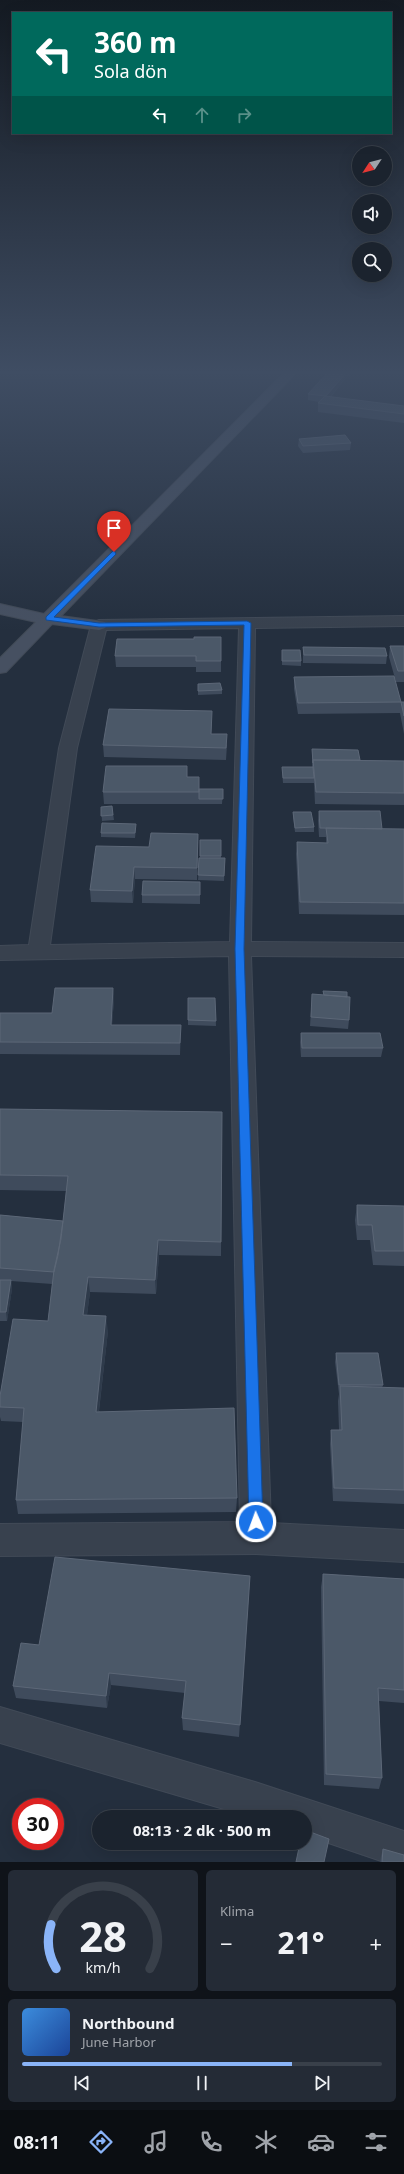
<!DOCTYPE html>
<html lang="tr">
<head>
<meta charset="utf-8">
<style>
  :root { --surface:#1b232e; --page:#242b36; --text:#f1f3f6; --muted:#a0a4aa; --line:#39404a; --accent:#8ab4f8 }
  body { margin:0; font-family:"Noto Sans",sans-serif; background:var(--page); color:var(--text); height:100vh; display:flex; flex-direction:column; font-size:15px; white-space:nowrap }
  * { box-sizing:border-box; margin:0 }
  p { font-size:13px; color:var(--muted) }
  .icon { flex:none; width:22px; height:22px; fill:none; stroke:currentColor; stroke-width:2; stroke-linecap:round; stroke-linejoin:round }
  .map { position:relative; height:1862px; overflow:hidden }
  .sheet { display:flex; flex-direction:column; gap:8px; padding:8px; background:#0f1319; flex:1 }
  .sheet>* { flex:none }
  .guide { position:absolute; left:12px; top:12px; width:380px; height:122px; border-radius:0px; box-shadow:0 4px 16px #0002,0 0 0 1px var(--line); background:#00695c; color:#fff; overflow:hidden }
  .needle { width:26px; rotate:234deg }
  .buttons { position:absolute; left:352px; top:146px; display:grid; gap:8px }
  .buttons a { display:grid; place-items:center; width:40px; height:40px; border-radius:50%; background:var(--surface); box-shadow:0 4px 16px #0002,0 0 0 1px var(--line); font-size:20px }
  .speed { position:absolute; left:12px; top:1798px; display:flex; gap:8px; font-size:20px; font-weight:700; text-align:center }
  .speed>* { display:grid; place-content:center; width:52px; height:52px; border-radius:50%; background:var(--surface); box-shadow:0 4px 16px #0002,0 0 0 1px var(--line); line-height:1 }
  .speed .limit { border:6px solid #d22; background:#fff; color:#111 }
  .pin { position:absolute; display:grid; place-items:center; width:34px; height:34px; color:#fff; margin:-41px -17px; border-radius:50% 50% 50% 0; rotate:-45deg; box-shadow:0 0 4px #0007 }
  .pin .icon { rotate:45deg }
  .me { position:absolute; width:44px; margin:-22px; rotate:358deg; stroke-linejoin:round; filter:drop-shadow(0 0 3px #0008) }
  .turn { display:flex; align-items:center; gap:14px; height:84px; padding:0 16px; font-size:18px }
  .turn .icon { width:52px; height:52px; stroke-width:2.5 }
  .turn b { display:block; font-size:28px; line-height:34px }
  .lanes { display:flex; align-items:center; height:38px; padding:0 16px; background:#0003; justify-content:center; gap:20px; direction:ltr }
  .lanes .off { opacity:.35 }
  .big { font-size:30px; font-weight:700; line-height:1.1 }
  .sheet .widget { flex:1; display:flex; flex-direction:column; justify-content:center; gap:6px; min-width:0; padding:0 14px; border-radius:6px; background:var(--page) }
  .sheet .dial { align-items:center; gap:0 }
  .dial svg { height:104px; overflow:visible; fill:none; stroke:var(--line); stroke-width:7; stroke-linecap:round; text-anchor:middle }
  .dial text { fill:var(--text); stroke:none }
  .song { display:flex; align-items:center; gap:12px }
  .cover { width:48px; height:48px; border-radius:6px; background:linear-gradient(135deg,hsl(210 70% 55%),hsl(220 70% 35%)) }
  .played { height:4px; border-radius:2px; background:linear-gradient(90deg,var(--accent) 75%,var(--line) 75%) }
  .keys { display:flex; justify-content:space-around; direction:ltr }
  .heat { display:flex; justify-content:space-between; align-items:center; font-size:22px; direction:ltr }
  .sheet .tiles { flex:1; display:grid; gap:8px; grid-template-columns:1fr 1fr }
  .widget:last-child { grid-column:span 2 }
  .trip { position:absolute; left:92px; top:1810px; width:220px; height:40px; border-radius:20px; background:var(--surface); box-shadow:0 4px 16px #0002,0 0 0 1px var(--line); font-weight:700; line-height:40px; text-align:center }
  .dock { display:flex; height:64px; justify-content:space-around; align-items:center; background:#0b0e12; color:var(--muted) }
  .dock .icon { width:28px; height:28px }
  .dock .current { color:var(--accent) }
  .dock b { font-size:18px; color:var(--text) }
  .map>svg:first-child { display:block }
  .lines { fill:none; stroke-linecap:round; stroke-linejoin:round }
  .street-casing { stroke:#414a57; stroke-width:2 }
  .secondary-casing { stroke:#414a57; stroke-width:2 }
  .street { fill:#38414e; fill-rule:evenodd }
  .secondary { fill:#465061; fill-rule:evenodd }
  .wall { fill:#3f4b5c }
  .shaded-wall { fill:#2f3b4b }
  .building { fill:#4b5868; stroke:#5c6777 }
  .route { fill:#1a73e8; stroke:#114b97 }
</style>
</head>
<body>
<div class="map">
<svg width="404" height="1862" viewBox="0 0 404 1862">
  <rect width="100%" height="100%" fill="#242f3e"/>
  <g class="lines">
    <defs>
      <path id="street" d="M 404,616 L 404,626 L 255,628 L 251,942 L 404,943 L 404,957 L 251,956 L 271,1523 L 404,1530 L 404,1562 L 256,1554 L 0,1556 L 0,1524 L 240,1522 L 229,956 L 0,960 L 0,946 L 29,945 L 59,748 L 91,625 L 94,622 L 99,620 ZM 239,628 L 230,942 L 50,945 L 77,748 L 106,630 Z
        M 0,1707 L 255,1782 L 404,1831 L 404,1862 L 384,1862 L 305,1835 L 305,1817 L 251,1817 L 0,1743 Z"/>
      <path id="secondary" d="M 286,371 L 298,371 L 61,616 L 105,622 L 107,625 L 105,628 L 99,630 L 52,624 L 6,672 L 0,673 L 0,658 L 36,622 L 0,614 L 0,604 L 44,614 Z"/>
    </defs>
    <!-- street casing -->
    <use href="#street" class="street-casing"/>
    <!-- secondary casing -->
    <use href="#secondary" class="secondary-casing"/>
    <!-- street -->
    <use href="#street" class="street"/>
    <!-- secondary -->
    <use href="#secondary" class="secondary"/>
  </g>
  <!-- wall -->
  <path class="wall" d="M 349,374 L 331,397 L 404,406 L 404,423 L 318,412 L 318,403 L 319,402 L 308,400 L 308,394 Z
    M 299,439 L 351,443 L 350,450 L 303,453 L 298,446 Z
    M 221,637 L 221,672 L 196,672 L 196,667 L 116,667 L 115,656 L 194,639 Z
    M 390,646 L 404,646 L 404,682 L 396,682 L 389,657 Z
    M 303,647 L 387,656 L 386,664 L 303,663 Z
    M 282,650 L 301,661 L 301,666 L 282,665 Z
    M 294,677 L 401,702 L 404,702 L 404,734 L 400,713 L 298,714 L 294,689 Z
    M 198,684 L 222,690 L 222,694 L 198,695 Z
    M 212,723 L 211,734 L 227,745 L 226,760 L 104,757 L 103,745 Z
    M 312,749 L 360,760 L 404,761 L 404,805 L 315,804 L 314,783 L 283,783 L 282,771 L 282,767 L 312,767 Z
    M 187,777 L 199,777 L 199,799 L 223,789 L 222,804 L 104,804 L 103,792 Z
    M 112,806 L 114,820 L 102,821 L 101,807 Z
    M 319,811 L 382,829 L 404,829 L 404,915 L 299,914 L 296,854 L 297,842 L 326,843 L 326,837 L 319,837 L 318,820 Z
    M 293,812 L 314,827 L 314,832 L 295,832 L 293,817 Z
    M 136,828 L 135,838 L 101,837 L 101,833 Z
    M 198,834 L 197,880 L 135,879 L 133,903 L 91,902 L 90,890 L 149,847 Z
    M 200,840 L 221,840 L 221,858 L 225,858 L 224,881 L 198,880 L 200,858 Z
    M 200,882 L 200,904 L 142,903 L 142,895 Z
    M 113,988 L 114,1000 L 112,1025 L 181,1025 L 180,1055 L 0,1054 L 0,1013 L 52,1013 Z
    M 323,991 L 349,1020 L 348,1029 L 310,1026 L 312,994 L 323,995 Z
    M 188,998 L 215,998 L 216,1026 L 188,1025 Z
    M 301,1033 L 383,1048 L 381,1057 L 301,1057 L 300,1042 Z
    M 0,1109 L 222,1112 L 221,1256 L 159,1255 L 156,1294 L 90,1292 L 87,1315 L 108,1331 L 99,1411 L 237,1498 L 236,1512 L 18,1514 L 16,1500 L 23,1422 L 1,1421 L 0,1417 L 0,1396 L 48,1321 L 52,1284 L 11,1281 L 12,1289 L 7,1321 L 0,1321 L 0,1215 L 63,1221 L 66,1191 L 0,1190 Z
    M 357,1205 L 404,1206 L 404,1266 L 373,1265 L 370,1240 L 357,1240 L 355,1220 Z
    M 336,1353 L 383,1385 L 382,1388 L 404,1388 L 404,1504 L 333,1501 L 330,1444 L 331,1430 L 339,1430 L 338,1401 L 339,1394 L 335,1362 Z
    M 323,1574 L 404,1579 L 404,1703 L 379,1701 L 382,1778 L 379,1789 L 324,1785 L 321,1587 Z
    M 250,1576 L 239,1737 L 183,1730 L 182,1718 L 185,1693 L 111,1685 L 107,1708 L 16,1698 L 13,1686 L 39,1645 Z
    M 383,1849 L 404,1862 L 380,1862 L 381,1856 Z"/>
  <!-- shaded-wall -->
  <path class="shaded-wall" d="M 348,371 L 350,371 L 349,374 L 325,403 L 326,396 Z
    M 134,867 L 135,879 L 133,903 L 132,891 Z
    M 113,988 L 114,1000 L 111,1037 L 111,1025 Z
    M 158,1240 L 159,1255 L 156,1294 L 155,1280 Z
    M 88,1277 L 90,1292 L 85,1330 L 83,1315 Z
    M 11,1280 L 12,1289 L 7,1321 L 6,1312 Z
    M 106,1316 L 108,1331 L 97,1426 L 96,1412 Z
    M 109,1673 L 111,1685 L 107,1708 L 106,1696 Z"/>
  <!-- building -->
  <path class="building" d="M 329,371 L 348,371 L 326,396 L 308,394 Z
    M 325,396 L 404,406 L 404,414 L 318,403 Z
    M 345,435 L 351,443 L 303,446 L 299,439 Z
    M 194,637 L 221,637 L 221,661 L 196,661 L 196,656 L 115,656 L 117,639 L 194,639 Z
    M 390,646 L 404,646 L 404,671 L 398,671 Z
    M 303,647 L 385,648 L 387,656 L 304,655 Z
    M 282,650 L 300,650 L 301,661 L 282,661 Z
    M 394,676 L 401,702 L 298,703 L 294,677 Z
    M 220,683 L 222,690 L 198,691 L 198,684 Z
    M 401,702 L 404,702 L 404,716 Z
    M 109,709 L 212,711 L 211,734 L 227,734 L 226,748 L 103,745 Z
    M 312,749 L 358,750 L 360,760 L 313,760 L 313,763 Z
    M 313,760 L 404,761 L 404,793 L 316,792 Z
    M 106,766 L 187,766 L 187,777 L 199,777 L 199,792 L 103,792 Z
    M 282,767 L 313,767 L 314,778 L 283,778 Z
    M 199,789 L 223,789 L 223,799 L 199,799 Z
    M 112,806 L 113,815 L 101,816 L 101,807 Z
    M 319,811 L 380,811 L 382,829 L 320,828 Z
    M 293,812 L 311,812 L 314,827 L 295,828 Z
    M 102,823 L 136,824 L 135,833 L 101,833 Z
    M 326,828 L 404,829 L 404,903 L 300,902 L 297,842 L 328,843 Z
    M 151,833 L 198,834 L 197,868 L 134,867 L 132,891 L 90,890 L 96,846 L 149,847 Z
    M 200,840 L 221,840 L 221,856 L 200,856 Z
    M 199,858 L 225,858 L 224,876 L 198,875 Z
    M 143,881 L 200,882 L 200,895 L 142,895 Z
    M 55,988 L 113,988 L 111,1025 L 181,1025 L 180,1043 L 0,1042 L 0,1013 L 52,1013 Z
    M 323,991 L 347,992 L 347,997 L 324,995 Z
    M 312,994 L 350,997 L 349,1020 L 311,1017 Z
    M 188,998 L 215,998 L 216,1021 L 188,1020 Z
    M 301,1033 L 380,1033 L 383,1048 L 302,1048 Z
    M 0,1109 L 222,1112 L 221,1242 L 158,1240 L 155,1280 L 88,1277 L 83,1315 L 106,1316 L 96,1412 L 234,1408 L 237,1498 L 16,1500 L 24,1408 L 0,1407 L 0,1396 L 13,1319 L 48,1321 L 54,1270 L 61,1239 L 68,1176 L 0,1175 Z
    M 357,1205 L 404,1206 L 404,1251 L 375,1251 L 372,1225 L 358,1225 Z
    M 0,1215 L 63,1221 L 58,1255 L 54,1272 L 0,1268 Z
    M 0,1280 L 11,1280 L 6,1312 L 0,1312 Z
    M 336,1353 L 378,1353 L 383,1385 L 339,1385 Z
    M 340,1386 L 404,1388 L 404,1490 L 334,1488 L 331,1430 L 342,1430 Z
    M 55,1557 L 250,1576 L 240,1725 L 182,1718 L 186,1681 L 109,1673 L 106,1696 L 13,1686 L 21,1643 L 39,1645 Z
    M 323,1574 L 404,1579 L 404,1690 L 378,1688 L 382,1778 L 326,1774 Z
    M 305,1830 L 329,1839 L 324,1862 L 296,1862 L 300,1843 L 305,1843 Z
    M 383,1849 L 404,1855 L 404,1862 L 382,1862 Z"/>
  <!-- sky -->
  <linearGradient id="sky" x2="0" y2="1"><stop stop-color="#141a22"/><stop offset="0.59" stop-color="#3f4d63"/><stop offset="1" stop-color="#3f4d63" stop-opacity="0"/></linearGradient>
  <rect width="404" height="631" fill="url(#sky)"/>
  <!-- route -->
  <path class="route" d="M 114,550 L 116,554 L 54,617 L 99,623 L 247,621 L 251,623 L 244,949 L 263,1522 L 261,1526 L 256,1528 L 251,1526 L 249,1522 L 235,949 L 244,625 L 99,627 L 46,620 L 46,617 Z"/>
</svg>
<div class="buttons">
<a><svg class="needle" viewBox="-14 -14 28 28"><path d="M0-13l5 13h-10z" fill="#e53935"/><path d="M0 13l5-13h-10z" fill="#a0a4aa"/></svg></a>
<a><svg class="icon" aria-label="sound" viewBox="0 0 24 24"><path d="M4 9h4l5-4v14l-5-4H4zM17 9q2 3 0 6"/></svg></a>
<a><svg class="icon" aria-label="search" viewBox="0 0 24 24"><circle cx="10" cy="10" r="6"/><path d="M15 15l6 6"/></svg></a>
</div>
<div class="speed"><div class="limit">30</div></div>
<div class="pin" style="left:114px;top:552px;background:#d93025"><svg class="icon" aria-label="arrive" viewBox="0 0 24 24"><path d="M6 21V4h12l-3 4 3 4H6"/></svg></div>
<svg class="me" style="left:256px;top:1522px" viewBox="-20 -20 40 40"><circle r="17" fill="#1a73e8" stroke="#fff" stroke-width="3"/><path d="M0-11L8 9 0 5-8 9z" fill="#fff"/></svg>
<div class="trip">08:13 · 2 dk · 500 m</div>
<div class="guide">
<div class="turn"><svg class="icon" aria-label="left" viewBox="0 0 24 24"><path d="M17 20v-9H6M10 6l-5 5 5 5"/></svg><div><b>360 m</b>Sola dön</div></div>
<div class="lanes"><svg class="icon" aria-label="left" viewBox="0 0 24 24"><path d="M17 20v-9H6M10 6l-5 5 5 5"/></svg><svg class="icon off" aria-label="ahead" viewBox="0 0 24 24"><path d="M12 20V5M6 11l6-6 6 6"/></svg><svg class="icon off" aria-label="right" viewBox="0 0 24 24"><path d="M7 20v-9h11M14 6l5 5-5 5"/></svg></div>
</div>
</div>
<section class="sheet">
<div class="tiles">
<div class="widget dial"><svg viewBox="0 0 100 80">
<path d="M14 69A42 42 0 1 1 86 69"/>
<path d="M14 69A42 42 0 0 1 10 35" stroke="#8ab4f8"/>
<text x="50" y="56" font-size="32" font-weight="700">28</text>
<text x="50" y="72" font-size="11">km/h</text>
</svg></div>
<div class="widget"><p>Klima</p>
<div class="heat"><a>−</a><b class="big">21°</b><a>+</a></div>
</div>
<div class="widget">
<div class="song"><i class="cover"></i><div><b>Northbound</b><p>June Harbor</p></div></div>
<div class="played"></div>
<div class="keys"><svg class="icon" aria-label="previous" viewBox="0 0 24 24"><path d="M18 5L8 12l10 7zM5 5v14"/></svg><svg class="icon" aria-label="pause" viewBox="0 0 24 24"><path d="M8 5v14M16 5v14"/></svg><svg class="icon" aria-label="next" viewBox="0 0 24 24"><path d="M6 5l10 7-10 7zM19 5v14"/></svg></div>
</div>
</div>
</section>
<nav class="dock">
<b>08:11</b>
<svg class="icon current" aria-label="directions" viewBox="0 0 24 24"><path d="M12 3l9 9-9 9-9-9zM9 14v-3h6M13 9l2 2-2 2"/></svg>
<svg class="icon" aria-label="music" viewBox="0 0 24 24"><path d="M9 18V5l10-2v13"/><circle cx="6" cy="18" r="3"/><circle cx="16" cy="16" r="3"/></svg>
<svg class="icon" aria-label="phone" viewBox="0 0 24 24"><path d="M5 4h4l2 5-3 2q2 4 5 5l2-3 5 2v4C11 20 4 13 5 4z"/></svg>
<svg class="icon" aria-label="climate" viewBox="0 0 24 24"><path d="M12 3v18M4 7l16 10M4 17L20 7"/></svg>
<svg class="icon" aria-label="car" viewBox="0 0 24 24"><path d="M5 17H2v-5l4-1 3-4h7l3 4 3 1v5h-3M9 17h6M6 11h13"/><circle cx="7" cy="17" r="2"/><circle cx="17" cy="17" r="2"/></svg>
<svg class="icon" aria-label="filters" viewBox="0 0 24 24"><path d="M4 7h16M4 17h16"/><circle cx="9" cy="7" r="2"/><circle cx="15" cy="17" r="2"/></svg>
</nav>
</body>
</html>
